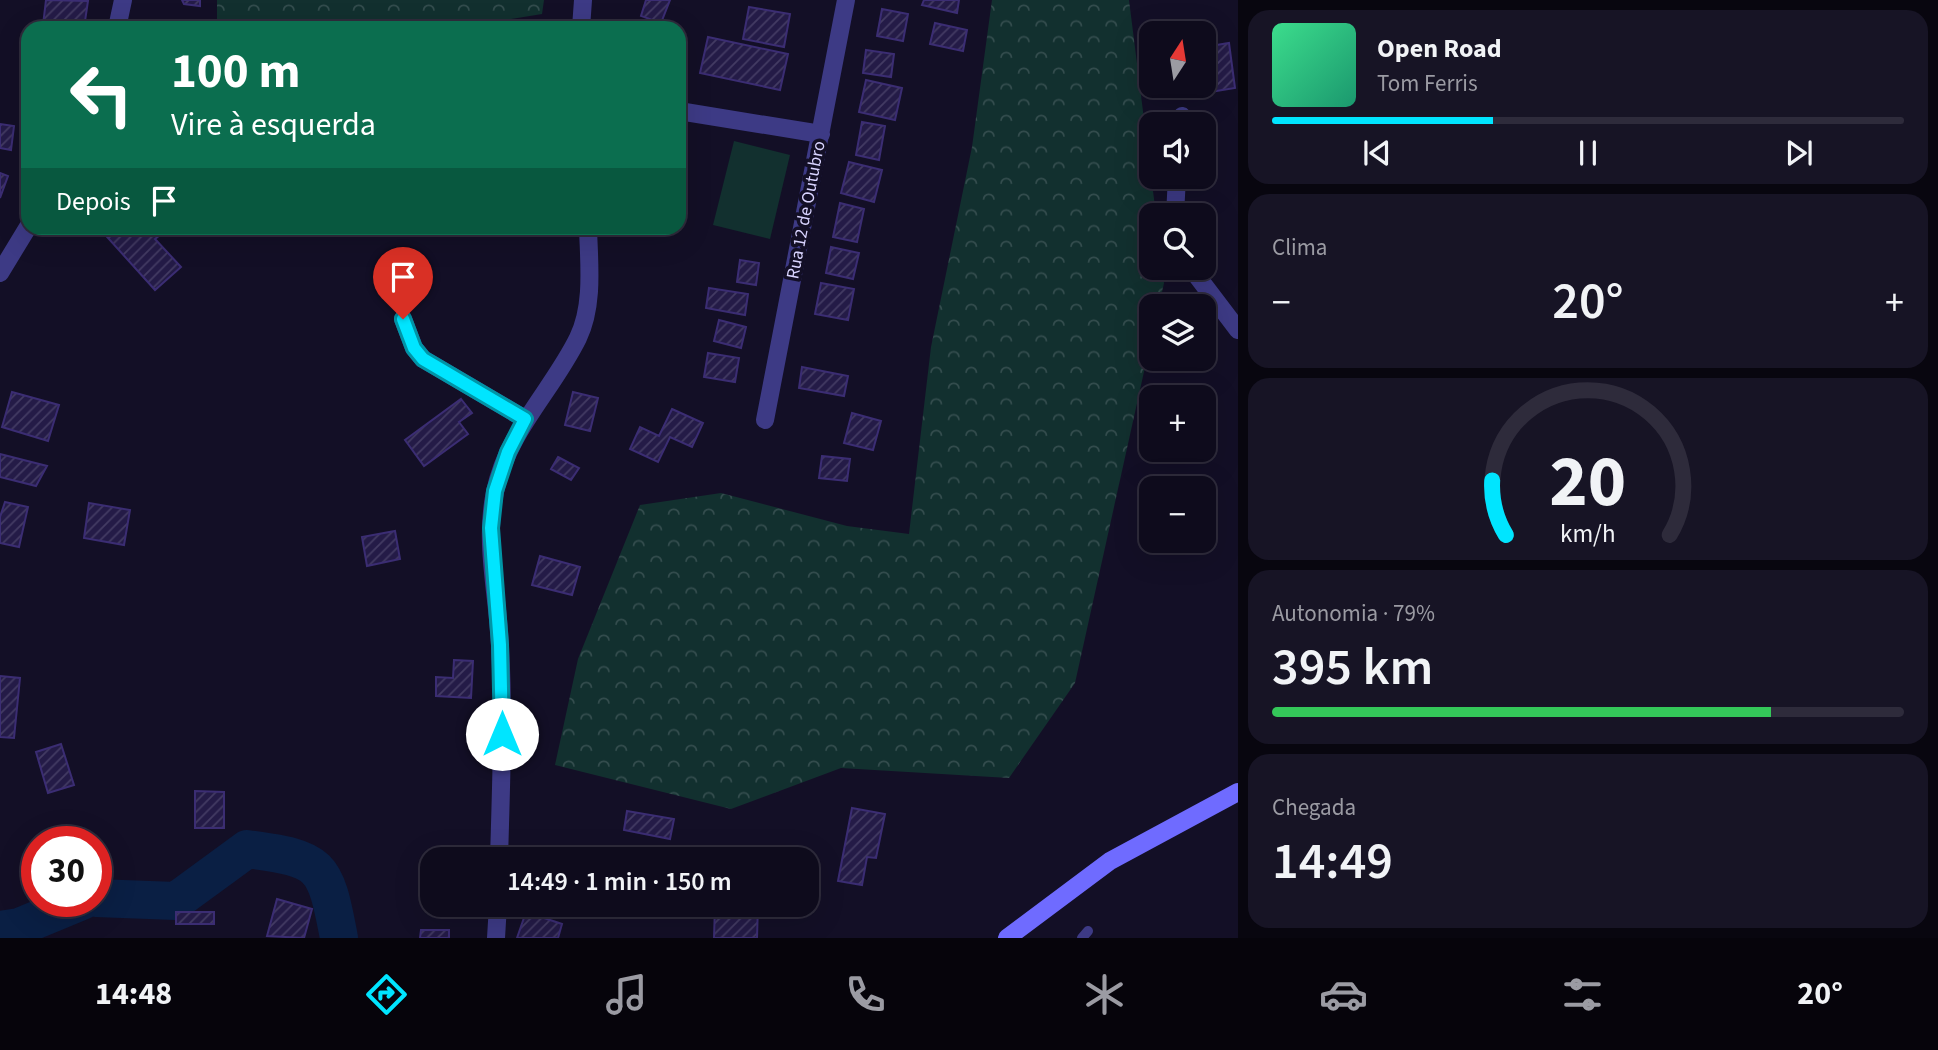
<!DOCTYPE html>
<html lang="pt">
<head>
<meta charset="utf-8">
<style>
  :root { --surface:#0e0b1c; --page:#171425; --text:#f1f3f6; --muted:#9b9ba3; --line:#2e2b3b; --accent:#00e5ff }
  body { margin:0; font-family:"Source Sans 3",sans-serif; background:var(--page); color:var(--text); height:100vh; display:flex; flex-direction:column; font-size:26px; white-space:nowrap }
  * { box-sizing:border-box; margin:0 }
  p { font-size:23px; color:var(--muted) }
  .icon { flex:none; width:38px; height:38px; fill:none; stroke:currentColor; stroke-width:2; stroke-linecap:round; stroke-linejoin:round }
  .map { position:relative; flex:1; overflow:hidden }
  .side { display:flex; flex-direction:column; gap:10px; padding:10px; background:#08060f; width:700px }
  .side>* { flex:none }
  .hud { position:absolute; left:21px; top:21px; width:665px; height:214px; border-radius:21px; box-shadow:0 7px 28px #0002,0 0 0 2px var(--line); background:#0b6e4f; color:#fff; overflow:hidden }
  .needle { width:46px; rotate:12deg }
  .buttons { position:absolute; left:1139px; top:21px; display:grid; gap:14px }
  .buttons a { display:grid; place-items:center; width:77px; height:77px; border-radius:14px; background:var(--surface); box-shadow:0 7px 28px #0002,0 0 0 2px var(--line); font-size:35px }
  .speed { position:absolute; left:21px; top:826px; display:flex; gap:14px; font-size:35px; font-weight:700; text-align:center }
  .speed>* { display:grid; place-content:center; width:91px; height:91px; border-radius:50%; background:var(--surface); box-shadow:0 7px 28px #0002,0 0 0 2px var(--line); line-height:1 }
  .speed .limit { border:10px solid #d22; background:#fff; color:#111 }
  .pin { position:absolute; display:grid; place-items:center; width:60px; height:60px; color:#fff; margin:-72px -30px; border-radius:50% 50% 50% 0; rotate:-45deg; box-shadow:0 0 7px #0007 }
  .pin .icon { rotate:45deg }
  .me { position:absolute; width:77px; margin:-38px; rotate:0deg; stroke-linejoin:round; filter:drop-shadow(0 0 5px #0008) }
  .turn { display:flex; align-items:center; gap:24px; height:147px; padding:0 35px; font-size:32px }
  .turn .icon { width:91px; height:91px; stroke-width:2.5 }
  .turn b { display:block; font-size:49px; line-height:60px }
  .then { display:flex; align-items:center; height:66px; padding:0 35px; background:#0003; gap:14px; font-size:26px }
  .big { font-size:52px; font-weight:600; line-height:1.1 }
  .side .card { flex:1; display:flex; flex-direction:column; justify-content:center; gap:10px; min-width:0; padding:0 24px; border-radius:21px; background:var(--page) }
  .side .dial { align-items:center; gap:0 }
  .dial svg { height:182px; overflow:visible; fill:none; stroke:var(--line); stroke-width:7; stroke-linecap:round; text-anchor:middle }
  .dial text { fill:var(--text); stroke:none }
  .song { display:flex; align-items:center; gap:21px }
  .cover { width:84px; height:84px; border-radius:10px; background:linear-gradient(135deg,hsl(150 70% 55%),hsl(160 70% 35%)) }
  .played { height:7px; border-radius:4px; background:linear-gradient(90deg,var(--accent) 35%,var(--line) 35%) }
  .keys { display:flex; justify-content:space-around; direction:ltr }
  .heat { display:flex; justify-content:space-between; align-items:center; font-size:38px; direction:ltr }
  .charge { height:10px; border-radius:5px; background:linear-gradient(90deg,#34c759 79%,var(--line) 0) }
  .trip { position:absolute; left:420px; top:847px; width:399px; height:70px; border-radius:21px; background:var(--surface); box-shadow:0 7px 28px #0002,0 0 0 2px var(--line); font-weight:600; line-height:70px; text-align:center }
  .dock { display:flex; height:112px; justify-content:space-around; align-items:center; background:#06040b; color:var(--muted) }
  .dock .icon { width:49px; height:49px }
  .dock .active { color:var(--accent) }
  .dock b { font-size:32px; color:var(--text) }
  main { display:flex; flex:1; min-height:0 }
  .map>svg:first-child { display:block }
  .forest { fill:url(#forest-crowns) }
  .pitch { fill:#12302f }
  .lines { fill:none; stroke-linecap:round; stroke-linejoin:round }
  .river { stroke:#0a1f44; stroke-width:38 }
  .building { fill:url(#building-hatch); stroke:#3b2d73; stroke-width:2 }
  .service { stroke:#3d3a85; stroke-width:10 }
  .minor { stroke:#3d3a85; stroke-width:18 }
  .secondary { stroke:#6f6bff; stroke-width:18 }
  .route-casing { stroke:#0095a6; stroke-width:18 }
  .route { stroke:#00e5ff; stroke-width:12 }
  .labels { text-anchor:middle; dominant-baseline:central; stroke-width:7; stroke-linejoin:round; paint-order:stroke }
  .street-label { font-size:18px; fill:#d9d4ff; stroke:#130f26 }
</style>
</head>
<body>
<main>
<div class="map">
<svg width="1238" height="938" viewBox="0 0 1238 938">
  <defs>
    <pattern id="forest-crowns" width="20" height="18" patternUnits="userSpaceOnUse" patternTransform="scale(1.75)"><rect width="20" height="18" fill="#12302f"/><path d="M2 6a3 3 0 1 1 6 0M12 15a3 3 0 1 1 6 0" fill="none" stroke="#344d4e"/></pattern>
    <pattern id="building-hatch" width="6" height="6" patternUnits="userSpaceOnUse" patternTransform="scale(1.75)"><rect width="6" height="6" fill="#241b47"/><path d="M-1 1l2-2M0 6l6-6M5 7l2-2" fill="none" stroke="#433b63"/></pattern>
  </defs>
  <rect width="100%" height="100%" fill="#130f26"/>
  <!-- forest -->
  <path class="forest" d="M 217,0 L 544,0 L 542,14 L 457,28 L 242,28 L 217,25 Z
    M 992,0 L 1129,0 L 1156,215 L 1152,215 L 1152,268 L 1162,268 L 1164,283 L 1159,306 L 1152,306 L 1151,340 L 1075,683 L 1009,778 L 841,768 L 731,809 L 555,765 L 578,659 L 640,505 L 721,493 L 847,526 L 909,534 L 931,347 L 972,147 Z"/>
  <!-- pitch -->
  <path class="pitch" d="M 734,141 L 790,155 L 770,239 L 713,225 Z"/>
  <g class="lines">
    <!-- river -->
    <path class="river" d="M 96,898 L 176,901 L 247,849 C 322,859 325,863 339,938
      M 0,930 L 19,927 L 82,901"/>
  </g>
  <!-- building -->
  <path class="building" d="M 46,0 L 88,1 L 84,28 L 43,25 Z
    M 182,0 L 200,0 L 200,6 L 184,4 Z
    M 646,0 L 670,0 L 661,23 L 641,16 Z
    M 924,0 L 959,0 L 957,13 L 922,5 Z
    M 749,7 L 790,14 L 784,47 L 743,39 Z
    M 882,9 L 908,14 L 903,41 L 877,36 Z
    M 935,23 L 967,30 L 963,51 L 930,44 Z
    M 708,37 L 788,54 L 780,90 L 700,73 Z
    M 1229,43 L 1235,88 L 1204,93 L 1204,47 Z
    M 866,50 L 894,54 L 891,77 L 863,73 Z
    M 866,80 L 902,88 L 895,120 L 859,112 Z
    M 862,122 L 885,126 L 879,160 L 856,155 Z
    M 0,124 L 14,126 L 11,150 L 0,148 Z
    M 849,162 L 882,170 L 874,202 L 841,193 Z
    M 0,173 L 8,176 L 0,198 Z
    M 840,203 L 864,209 L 857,242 L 833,237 Z
    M 99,228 L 169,228 L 155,239 L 181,267 L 155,290 Z
    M 831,247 L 859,253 L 853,279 L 826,273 Z
    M 740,260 L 759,263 L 756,285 L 737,282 Z
    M 821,283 L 854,289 L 848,320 L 815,314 Z
    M 709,288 L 748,294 L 745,315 L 706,308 Z
    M 719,320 L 746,327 L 741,348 L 714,341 Z
    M 708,353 L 739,358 L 735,382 L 704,377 Z
    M 802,367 L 848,376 L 844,396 L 799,388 Z
    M 12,392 L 59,405 L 48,441 L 2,427 Z
    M 573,392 L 598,398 L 590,431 L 565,425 Z
    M 461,399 L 472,413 L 459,422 L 468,434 L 424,466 L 405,440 Z
    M 672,409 L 703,423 L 692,447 L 670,437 L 658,462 L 630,449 L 640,427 L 659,436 Z
    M 852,413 L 881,421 L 873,450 L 844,443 Z
    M 0,454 L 47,466 L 36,486 L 0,477 Z
    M 822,456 L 850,459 L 847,481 L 819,478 Z
    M 558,457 L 579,468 L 571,480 L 551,469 Z
    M 5,502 L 28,507 L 19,547 L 0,543 L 0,517 Z
    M 89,503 L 130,510 L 124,545 L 84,538 Z
    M 395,531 L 400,559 L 367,566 L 362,537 Z
    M 540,556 L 580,567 L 572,595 L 532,585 Z
    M 454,660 L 473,661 L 471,698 L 436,696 L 436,677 L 453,678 Z
    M 0,676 L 20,678 L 14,738 L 0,737 Z
    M 61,744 L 74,785 L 48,793 L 36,752 Z
    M 195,791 L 224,792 L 224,828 L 195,828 Z
    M 852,808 L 885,814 L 876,858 L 867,857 L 862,885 L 838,881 Z
    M 627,811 L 674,819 L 670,839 L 624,830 Z
    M 277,899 L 312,909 L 304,938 L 267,936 Z
    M 715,905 L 758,905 L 757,938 L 714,938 Z
    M 176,912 L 214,912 L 214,924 L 176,924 Z
    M 526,912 L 562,924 L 558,938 L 517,938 Z
    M 421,930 L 449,930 L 449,938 L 420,938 Z"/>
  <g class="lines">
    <!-- service -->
    <path class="service" d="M 1082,938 L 1088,931"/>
    <!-- minor -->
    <path class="minor" d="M 117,28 L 123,0
      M 581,28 L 583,0
      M 679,111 L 821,134
      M 1181,124 L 1182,116
      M 1175,215 L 1177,177
      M 1191,268 L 1238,330
      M 0,273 L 28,227
      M 403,319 L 414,348 L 423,359 L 525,419
      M 765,420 L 846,0
      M 499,859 C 501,788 504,717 500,646 C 498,596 484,542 495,492 C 507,432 552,391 578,338 C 594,305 589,263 588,228
      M 496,938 L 498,905"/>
    <!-- secondary -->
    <path class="secondary" d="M 1007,938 L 1110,861 L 1238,792"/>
  </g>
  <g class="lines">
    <defs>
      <path id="route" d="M 403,319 L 414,348 L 423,359 L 525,419 L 508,452 L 495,491 L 491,528 L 500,645 L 502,734"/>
    </defs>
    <!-- route casing -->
    <use href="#route" class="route-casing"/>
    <!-- route -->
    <use href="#route" class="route"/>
  </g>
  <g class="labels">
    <!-- street labels -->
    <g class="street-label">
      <text transform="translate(806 210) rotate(-79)">Rua 12 de Outubro</text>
    </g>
  </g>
</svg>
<div class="buttons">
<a><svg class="needle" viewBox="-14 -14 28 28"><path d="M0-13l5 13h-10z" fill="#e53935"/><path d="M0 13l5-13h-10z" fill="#9b9ba3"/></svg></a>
<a><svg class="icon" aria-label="sound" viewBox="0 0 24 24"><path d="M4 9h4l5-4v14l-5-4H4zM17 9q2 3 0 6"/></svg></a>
<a><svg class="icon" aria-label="search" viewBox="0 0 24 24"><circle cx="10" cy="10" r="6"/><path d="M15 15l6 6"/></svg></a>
<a><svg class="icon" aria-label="layers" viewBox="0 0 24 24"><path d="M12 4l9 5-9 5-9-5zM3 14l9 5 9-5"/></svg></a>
<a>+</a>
<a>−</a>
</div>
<div class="speed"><div class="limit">30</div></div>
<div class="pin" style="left:403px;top:319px;background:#d93025"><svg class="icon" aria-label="arrive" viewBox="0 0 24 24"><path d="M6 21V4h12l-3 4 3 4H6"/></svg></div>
<svg class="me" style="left:502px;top:734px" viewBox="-20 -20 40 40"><circle r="19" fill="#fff"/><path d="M0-13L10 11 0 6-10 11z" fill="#00e5ff"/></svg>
<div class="trip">14:49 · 1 min · 150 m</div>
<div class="hud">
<div class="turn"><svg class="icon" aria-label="left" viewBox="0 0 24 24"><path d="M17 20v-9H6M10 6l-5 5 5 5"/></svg><div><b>100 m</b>Vire à esquerda</div></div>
<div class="then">Depois<svg class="icon" aria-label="arrive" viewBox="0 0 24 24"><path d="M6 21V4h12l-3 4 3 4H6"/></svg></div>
</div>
</div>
<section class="side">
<div class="card">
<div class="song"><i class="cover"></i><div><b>Open Road</b><p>Tom Ferris</p></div></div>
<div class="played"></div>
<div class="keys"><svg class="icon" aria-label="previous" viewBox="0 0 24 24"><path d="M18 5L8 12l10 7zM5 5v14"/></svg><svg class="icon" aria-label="pause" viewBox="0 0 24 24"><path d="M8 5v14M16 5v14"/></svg><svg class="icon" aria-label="next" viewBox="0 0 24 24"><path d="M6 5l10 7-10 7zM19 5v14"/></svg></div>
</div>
<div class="card"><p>Clima</p>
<div class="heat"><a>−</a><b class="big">20°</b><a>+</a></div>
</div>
<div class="card dial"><svg viewBox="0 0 100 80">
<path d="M14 69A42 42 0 1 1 86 69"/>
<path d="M14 69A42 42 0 0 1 8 45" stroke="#00e5ff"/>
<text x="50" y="56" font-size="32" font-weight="700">20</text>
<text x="50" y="72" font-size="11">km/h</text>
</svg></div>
<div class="card"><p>Autonomia · 79%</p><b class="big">395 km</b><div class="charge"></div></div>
<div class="card"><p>Chegada</p><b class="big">14:49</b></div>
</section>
</main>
<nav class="dock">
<b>14:48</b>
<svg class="icon active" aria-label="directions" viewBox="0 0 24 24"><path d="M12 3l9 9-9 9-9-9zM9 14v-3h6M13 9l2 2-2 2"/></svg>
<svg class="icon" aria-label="music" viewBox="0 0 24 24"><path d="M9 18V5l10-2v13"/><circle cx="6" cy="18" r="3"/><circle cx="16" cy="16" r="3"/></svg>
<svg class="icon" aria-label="phone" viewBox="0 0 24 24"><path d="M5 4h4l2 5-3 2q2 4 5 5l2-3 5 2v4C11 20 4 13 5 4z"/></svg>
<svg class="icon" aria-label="climate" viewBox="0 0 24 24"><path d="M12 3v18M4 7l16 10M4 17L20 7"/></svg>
<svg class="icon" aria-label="car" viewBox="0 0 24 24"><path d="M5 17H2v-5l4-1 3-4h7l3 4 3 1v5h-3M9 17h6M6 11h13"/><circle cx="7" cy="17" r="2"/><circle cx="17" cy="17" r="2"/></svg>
<svg class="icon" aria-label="filters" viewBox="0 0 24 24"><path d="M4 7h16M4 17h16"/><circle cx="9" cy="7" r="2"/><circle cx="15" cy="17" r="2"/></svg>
<b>20°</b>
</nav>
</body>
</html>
